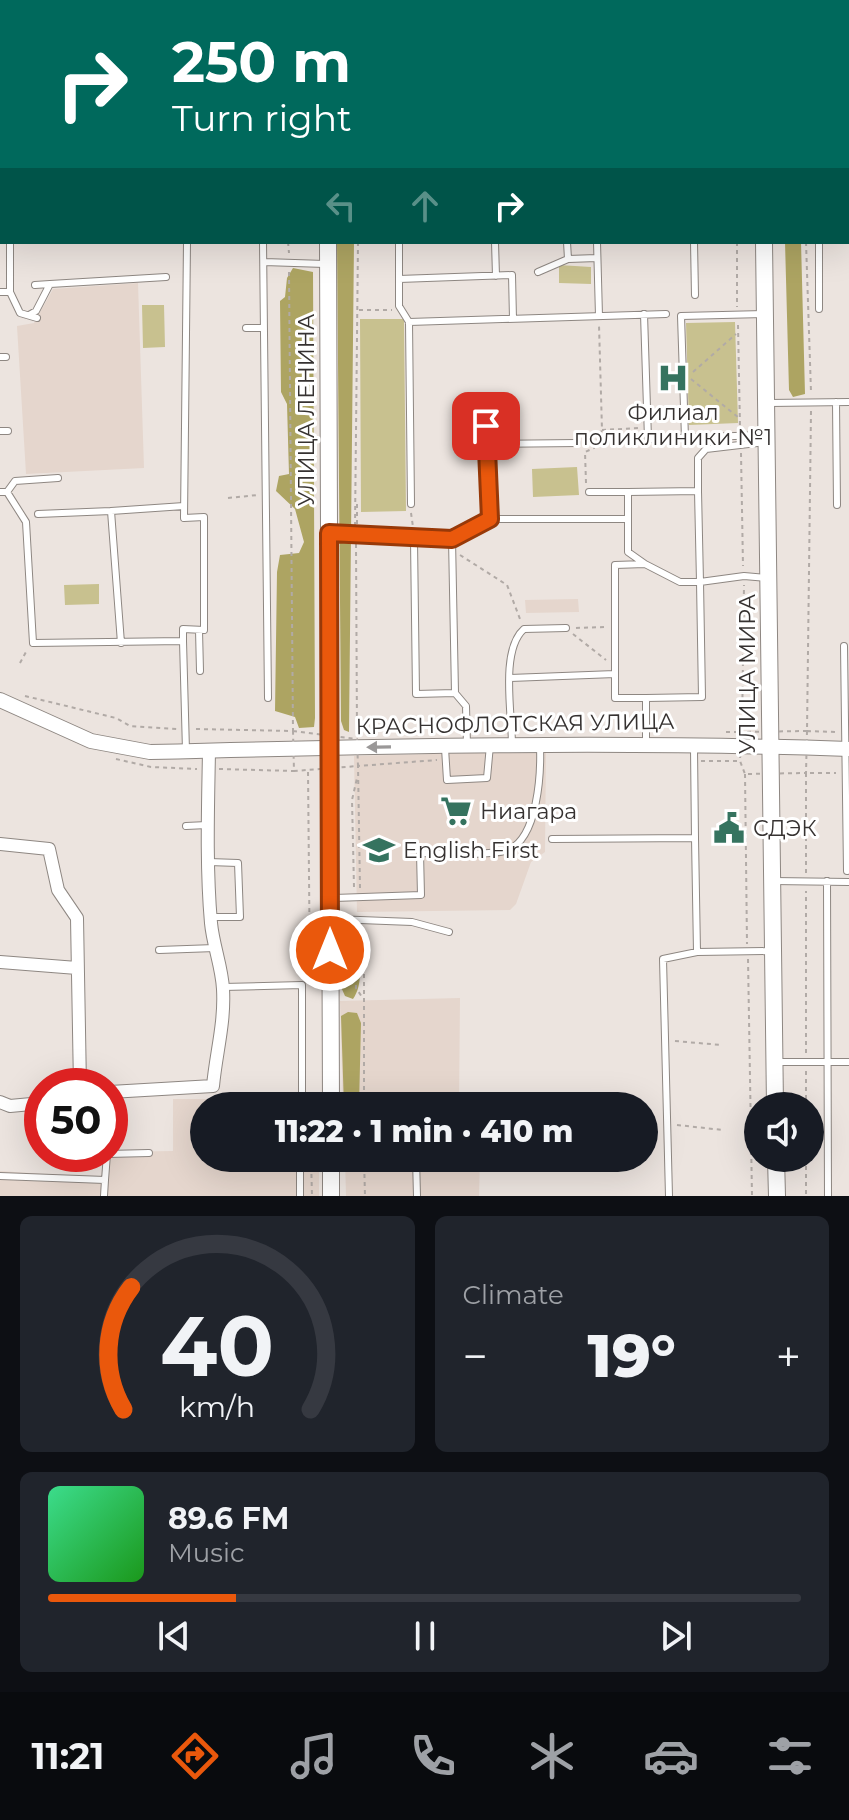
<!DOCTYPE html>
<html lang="en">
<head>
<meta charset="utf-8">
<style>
  :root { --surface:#171b24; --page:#20242c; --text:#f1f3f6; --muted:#9ea1a6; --line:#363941; --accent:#ea580c }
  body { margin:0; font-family:Montserrat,sans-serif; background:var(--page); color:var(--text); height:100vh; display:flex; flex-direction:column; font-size:30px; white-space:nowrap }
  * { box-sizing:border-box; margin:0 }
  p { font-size:26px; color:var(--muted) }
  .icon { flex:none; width:44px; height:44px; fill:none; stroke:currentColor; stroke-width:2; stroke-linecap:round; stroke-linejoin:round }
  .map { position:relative; height:1196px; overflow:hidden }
  .details { display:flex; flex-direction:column; gap:20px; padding:20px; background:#0d0f14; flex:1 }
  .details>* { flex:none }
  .hud { position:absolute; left:0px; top:0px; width:850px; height:244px; box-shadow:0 8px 32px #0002; background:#00695c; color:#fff; overflow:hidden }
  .controls { position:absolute; left:744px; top:1092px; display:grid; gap:16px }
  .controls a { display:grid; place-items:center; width:80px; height:80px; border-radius:50%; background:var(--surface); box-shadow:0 8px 32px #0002; font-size:40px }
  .speed { position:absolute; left:24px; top:1068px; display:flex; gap:16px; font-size:40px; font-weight:700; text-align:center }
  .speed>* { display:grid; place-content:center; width:104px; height:104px; border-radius:50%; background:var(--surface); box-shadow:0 8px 32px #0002; line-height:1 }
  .speed .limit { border:12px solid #d22; background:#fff; color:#111 }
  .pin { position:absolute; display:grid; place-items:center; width:68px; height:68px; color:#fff; margin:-34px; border-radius:16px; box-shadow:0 4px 12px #0006 }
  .me { position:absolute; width:88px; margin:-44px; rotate:0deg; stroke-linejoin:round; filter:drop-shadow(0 0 6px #0008) }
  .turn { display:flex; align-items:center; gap:28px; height:168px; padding:0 40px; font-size:36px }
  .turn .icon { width:104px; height:104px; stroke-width:2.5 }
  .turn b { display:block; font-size:56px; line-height:68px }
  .lanes { display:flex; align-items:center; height:76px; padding:0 40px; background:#0003; justify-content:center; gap:40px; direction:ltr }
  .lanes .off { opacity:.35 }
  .big { font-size:60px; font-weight:800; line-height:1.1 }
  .details .card { flex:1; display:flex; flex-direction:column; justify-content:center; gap:12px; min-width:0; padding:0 28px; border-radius:12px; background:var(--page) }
  .details .dial { align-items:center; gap:0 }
  .dial svg { height:208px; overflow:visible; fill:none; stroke:var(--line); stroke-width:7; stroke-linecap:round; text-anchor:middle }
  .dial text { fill:var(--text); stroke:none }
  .song { display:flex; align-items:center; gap:24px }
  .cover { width:96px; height:96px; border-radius:12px; background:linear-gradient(135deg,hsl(150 70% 55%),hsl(120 70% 35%)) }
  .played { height:8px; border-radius:4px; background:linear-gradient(90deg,var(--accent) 25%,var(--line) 25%) }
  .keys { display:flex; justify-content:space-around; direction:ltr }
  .heat { display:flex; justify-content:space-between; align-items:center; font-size:44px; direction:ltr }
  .details .tiles { flex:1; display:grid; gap:20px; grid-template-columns:1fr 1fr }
  .card:last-child { grid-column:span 2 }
  .trip { position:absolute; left:190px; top:1092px; width:468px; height:80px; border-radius:40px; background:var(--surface); box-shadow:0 8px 32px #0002; font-weight:800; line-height:80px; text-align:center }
  .tabs { display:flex; height:128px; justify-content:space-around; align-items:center; background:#090b0e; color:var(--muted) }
  .tabs .icon { width:56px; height:56px }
  .tabs .current { color:var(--accent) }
  .tabs b { font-size:36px; color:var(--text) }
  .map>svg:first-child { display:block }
  .built { fill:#e5d6cd }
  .green { fill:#c8c18f }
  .forest { fill:#ada462 }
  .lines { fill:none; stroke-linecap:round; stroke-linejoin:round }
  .service-casing { stroke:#8e8782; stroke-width:8 }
  .minor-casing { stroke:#8e8782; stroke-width:14 }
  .tertiary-casing { stroke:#8e8782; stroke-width:16 }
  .secondary-casing { stroke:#8e8782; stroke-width:18 }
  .path { stroke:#b1aaa6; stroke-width:2; stroke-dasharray:4 4; stroke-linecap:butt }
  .service { stroke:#fff; stroke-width:6 }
  .minor { stroke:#fff; stroke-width:12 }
  .tertiary { stroke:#fff; stroke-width:14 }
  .secondary { stroke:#fff; stroke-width:16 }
  .oneway { fill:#9a9898 }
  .route-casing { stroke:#983908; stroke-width:20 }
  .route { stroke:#ea580c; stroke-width:14 }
  .labels { text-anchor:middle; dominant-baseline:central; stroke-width:6; stroke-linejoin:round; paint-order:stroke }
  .street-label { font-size:22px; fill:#363231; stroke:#fff }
  .poi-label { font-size:22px; fill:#363231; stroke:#fff; text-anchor:start }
</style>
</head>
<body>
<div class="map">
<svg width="849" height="1196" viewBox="0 0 849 1196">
  <rect width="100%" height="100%" fill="#ece4df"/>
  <!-- built -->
  <path class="built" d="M 138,283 L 144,468 L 26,474 L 17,326 L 34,323 L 53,289 Z
    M 578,599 L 579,612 L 526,613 L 525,600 Z
    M 546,751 L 545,852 L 531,862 L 516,904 L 510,910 L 357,912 L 354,756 Z
    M 460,998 L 459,1106 L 343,1106 L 340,1001 Z
    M 173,1099 L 318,1099 L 318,1106 L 204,1106 L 204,1158 L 319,1158 L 319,1196 L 0,1196 L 0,1171 L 103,1178 L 110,1152 L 173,1151 Z
    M 345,1158 L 480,1158 L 479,1196 L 346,1196 Z"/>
  <!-- green -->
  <path class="green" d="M 559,265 L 591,267 L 591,284 L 559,283 Z
    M 142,305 L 164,305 L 165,347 L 143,348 Z
    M 360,319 L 404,319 L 406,511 L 361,512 Z
    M 735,322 L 738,423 L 689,425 L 686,323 Z
    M 577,467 L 579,495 L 533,497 L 532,469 Z
    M 99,584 L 99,604 L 65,605 L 64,585 Z"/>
  <!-- forest -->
  <path class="forest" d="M 337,242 L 354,242 L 349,732 L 344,730 L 341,721 Z
    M 785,242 L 801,242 L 805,394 L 793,397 L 789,390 Z
    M 293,268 L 313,272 L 315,718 L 314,727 L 299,728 L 295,717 L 275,711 L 277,572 L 280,555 L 299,553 L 304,542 L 295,509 L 276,491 L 279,476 L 289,474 L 287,404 L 281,392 L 280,301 L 285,297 L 287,278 Z
    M 344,925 L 353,927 C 358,947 366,981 353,999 L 345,996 L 341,987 L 340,931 Z
    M 348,1012 L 357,1013 L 361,1023 L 359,1106 L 344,1106 L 341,1016 Z"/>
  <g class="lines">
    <defs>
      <path id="service" d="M 397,0 L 397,2
        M 818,0 L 818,2
        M 474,2 L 474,0
        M 486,2 L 486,0
        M 582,2 L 583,0
        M 603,2 L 603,0
        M 0,65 L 2,65
        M 0,234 L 2,235
        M 263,242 L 268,698
        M 399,242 L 399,306 L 409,322 L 666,314
        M 495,242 L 496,276
        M 597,242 L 599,316
        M 694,242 L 695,295
        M 819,242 L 819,309
        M 568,259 L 597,258
        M 264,262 L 325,264
        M 538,272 L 568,259 L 567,242
        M 399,279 L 512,275 L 513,319
        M 35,285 L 50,284
        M 0,292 L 10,292 L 10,242
        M 10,292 L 20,313 L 37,318
        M 644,314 L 648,439 L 764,435
        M 29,315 L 36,311 L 50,284 L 166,277
        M 409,322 L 411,504
        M 246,328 L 264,328
        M 0,357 L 6,357
        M 836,402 L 837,505
        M 769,403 L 849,402
        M 486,407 L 490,519
        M 0,431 L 8,431
        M 685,438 L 681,316 L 764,314
        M 487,444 L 577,443
        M 0,492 L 7,492 L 15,481 L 58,478
        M 7,492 L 26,522 L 33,643 L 183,641 L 186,751
        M 589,492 L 628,492
        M 111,511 L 184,506
        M 38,514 L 111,511 L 121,643
        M 331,533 L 452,539 L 455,693 L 466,706 L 467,745
        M 452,539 L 490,519 L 628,519
        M 414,540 L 416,694 L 455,693
        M 645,564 L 628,552 L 628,492 L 698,491 L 698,458 L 706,449 L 765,442
        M 199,630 L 200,671
        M 183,641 L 183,629 L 204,630 L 204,517 L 184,518 L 187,242
        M 844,646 L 847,871
        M 510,678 L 615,674
        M 646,698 L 615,698 L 615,565 L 645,564 L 680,582 L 700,582 L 698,491
        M 646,744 L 646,698 L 702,697 L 700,582 L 744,576 L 768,578
        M 512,745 C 512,714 500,650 524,629 L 566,628
        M 445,748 L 447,780 L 487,778 L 490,745
        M 186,826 L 207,825
        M 695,838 L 697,952
        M 552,839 L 695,838 L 694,748
        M 209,862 L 238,863 L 240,917 L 211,917
        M 773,881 L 849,882
        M 827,881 L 828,1196
        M 334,898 L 421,895 L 420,853 C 439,853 493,856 508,850 C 538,838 541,773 540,746
        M 334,919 L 412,922 L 449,932
        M 159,950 L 215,948
        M 223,987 L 302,985 L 302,1092
        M 777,1062 L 849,1062
        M 300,1158 L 300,1196
        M 416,1158 L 417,1196
        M 0,1176 L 105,1180 L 104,1196
        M 105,1180 L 107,1154 L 149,1153
        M 669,1196 L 663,959 L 697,952 L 772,951"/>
      <path id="minor" d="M 0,844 L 49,849 L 58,890 L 77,918 L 80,1086
        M 0,962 L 77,968
        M 110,1092 L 213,1086 C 216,1053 225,1023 223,989 C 222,967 213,945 211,923 C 206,866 208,808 209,751
        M 0,1102 L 10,1106 L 42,1103"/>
      <path id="tertiary" d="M 0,700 L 91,741 L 150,752 C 383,746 616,741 849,749"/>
      <path id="secondary" d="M 330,2 L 330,0
        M 762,2 L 762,0
        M 328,242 L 331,1106
        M 764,242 L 775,1106
        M 331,1158 L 331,1196
        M 776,1158 L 777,1196"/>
    </defs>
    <!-- service casing -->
    <use href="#service" class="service-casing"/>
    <!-- minor casing -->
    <use href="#minor" class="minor-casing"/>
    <!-- tertiary casing -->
    <use href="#tertiary" class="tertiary-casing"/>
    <!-- secondary casing -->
    <use href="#secondary" class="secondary-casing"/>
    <!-- path -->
    <path class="path" d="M 360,0 L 360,2
      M 803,0 L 803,2
      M 295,2 L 295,0
      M 723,2 L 723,0
      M 848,16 L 849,16
      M 0,19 L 2,19
      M 288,242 L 289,253
      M 360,242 L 390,242
      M 737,242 L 737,307
      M 806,242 L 811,392
      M 359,310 L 392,310
      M 738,325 L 740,427
      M 693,372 L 736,334
      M 691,379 L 739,418
      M 811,411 L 807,731 L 836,732
      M 602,430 L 639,428
      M 741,453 L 743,566
      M 586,483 L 585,452 L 594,448 L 602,430 L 599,325
      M 228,498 L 258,495
      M 357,504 L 357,526
      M 411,513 L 413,527
      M 355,526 L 358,242
      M 356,544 L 357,734
      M 460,555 L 507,585 L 520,619
      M 576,628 L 605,627
      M 573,634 L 606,660
      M 20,663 L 27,650
      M 25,696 L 116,718 L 130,726 L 177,729
      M 196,729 L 293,731 L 289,272
      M 742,730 L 744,585
      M 293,731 L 357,739 L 358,766 L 294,771 Z
      M 807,731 L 806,773 L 745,774 L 740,761 L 741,732 Z
      M 726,732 L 741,732
      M 116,759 L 151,767 L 197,769
      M 701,761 L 740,761
      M 219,769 L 294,771
      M 308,772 L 310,979
      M 745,774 L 747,944
      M 806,873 L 806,773 L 836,773
      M 354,887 L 352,800 L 357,778
      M 360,888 L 358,766 L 437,760
      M 356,929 L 356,988 L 362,997
      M 748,959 L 752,1196
      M 675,1041 L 721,1045
      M 806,1053 L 806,891
      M 806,1071 L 806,1106
      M 311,1094 L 311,1106
      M 364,1106 L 364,930
      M 677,1125 L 723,1130
      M 311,1158 L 312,1196
      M 364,1158 L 365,1196
      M 806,1158 L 806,1196"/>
    <!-- service -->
    <use href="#service" class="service"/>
    <!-- minor -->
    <use href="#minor" class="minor"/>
    <!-- tertiary -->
    <use href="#tertiary" class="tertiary"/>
    <!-- secondary -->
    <use href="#secondary" class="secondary"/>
  </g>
  <!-- one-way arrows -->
  <defs><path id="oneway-solid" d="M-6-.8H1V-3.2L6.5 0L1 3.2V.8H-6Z" transform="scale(2)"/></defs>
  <use class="oneway" href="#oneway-solid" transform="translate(379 747) rotate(179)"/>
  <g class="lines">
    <defs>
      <path id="route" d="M 330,950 L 329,533 L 452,539 L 490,519 L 486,426"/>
    </defs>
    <!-- route casing -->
    <use href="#route" class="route-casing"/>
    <!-- route -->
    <use href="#route" class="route"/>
  </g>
  <!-- icons -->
  <defs>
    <symbol id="hospital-bare" viewBox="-9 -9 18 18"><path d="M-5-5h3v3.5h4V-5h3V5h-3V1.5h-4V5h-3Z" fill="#35735f" stroke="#fff" stroke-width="2.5" paint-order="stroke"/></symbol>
    <symbol id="supermarket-bare" viewBox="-9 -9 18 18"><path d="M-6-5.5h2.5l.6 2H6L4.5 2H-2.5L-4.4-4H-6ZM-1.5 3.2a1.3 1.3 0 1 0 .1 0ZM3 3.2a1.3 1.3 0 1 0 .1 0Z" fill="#35735f" stroke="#fff" stroke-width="2.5" paint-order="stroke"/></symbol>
    <symbol id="civic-bare" viewBox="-9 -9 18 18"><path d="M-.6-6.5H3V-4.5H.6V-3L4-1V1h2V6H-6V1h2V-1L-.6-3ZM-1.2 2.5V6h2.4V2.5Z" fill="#35735f" stroke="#fff" stroke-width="2.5" paint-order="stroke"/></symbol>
    <symbol id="school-bare" viewBox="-9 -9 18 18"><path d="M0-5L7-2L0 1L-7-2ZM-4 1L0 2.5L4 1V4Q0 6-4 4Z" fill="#35735f" stroke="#fff" stroke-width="2.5" paint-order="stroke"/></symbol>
  </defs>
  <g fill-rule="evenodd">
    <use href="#hospital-bare" x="651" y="356" width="44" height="44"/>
    <use href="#supermarket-bare" x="434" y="789" width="44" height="44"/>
    <use href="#civic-bare" x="707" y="806" width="44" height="44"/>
    <use href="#school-bare" x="357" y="828" width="44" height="44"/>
  </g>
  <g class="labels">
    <!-- street labels -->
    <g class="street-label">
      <text transform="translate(306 410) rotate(-90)">УЛИЦА ЛЕНИНА</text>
      <text transform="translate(747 674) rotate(-90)">УЛИЦА МИРА</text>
      <text transform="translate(515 724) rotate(-1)">КРАСНОФЛОТСКАЯ УЛИЦА</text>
    </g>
    <!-- poi labels -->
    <g class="poi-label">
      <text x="673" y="412" text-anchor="middle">Филиал<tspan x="673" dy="25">поликлиники №1</tspan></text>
      <text x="480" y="811">Ниагара</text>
      <text x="753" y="828">СДЭК</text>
      <text x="403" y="850">English First</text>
    </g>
  </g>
</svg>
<div class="controls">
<a><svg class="icon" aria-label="sound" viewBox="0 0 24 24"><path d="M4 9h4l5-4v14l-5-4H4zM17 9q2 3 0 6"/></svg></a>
</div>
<div class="speed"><div class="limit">50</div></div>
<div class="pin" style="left:486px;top:426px;background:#d93025"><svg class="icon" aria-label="arrive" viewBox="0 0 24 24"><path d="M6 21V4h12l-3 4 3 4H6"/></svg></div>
<svg class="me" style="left:330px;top:950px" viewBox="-20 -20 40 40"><circle r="17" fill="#ea580c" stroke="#fff" stroke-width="3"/><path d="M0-11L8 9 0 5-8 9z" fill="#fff"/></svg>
<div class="trip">11:22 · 1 min · 410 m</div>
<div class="hud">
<div class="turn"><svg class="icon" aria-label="right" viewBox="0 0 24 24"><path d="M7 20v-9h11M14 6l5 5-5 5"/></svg><div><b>250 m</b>Turn right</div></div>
<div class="lanes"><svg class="icon off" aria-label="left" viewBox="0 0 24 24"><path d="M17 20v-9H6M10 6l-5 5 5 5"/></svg><svg class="icon off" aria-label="ahead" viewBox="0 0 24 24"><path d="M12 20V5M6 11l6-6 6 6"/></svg><svg class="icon" aria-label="right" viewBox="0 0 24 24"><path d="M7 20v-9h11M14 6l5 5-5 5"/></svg></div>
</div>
</div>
<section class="details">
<div class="tiles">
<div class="card dial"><svg viewBox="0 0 100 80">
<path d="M14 69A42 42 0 1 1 86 69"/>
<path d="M14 69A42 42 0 0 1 17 22" stroke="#ea580c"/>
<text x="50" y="56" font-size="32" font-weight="700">40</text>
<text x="50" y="72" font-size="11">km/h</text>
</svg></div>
<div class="card"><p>Climate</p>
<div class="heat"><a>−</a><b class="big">19°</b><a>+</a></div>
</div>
<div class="card">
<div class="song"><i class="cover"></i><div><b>89.6 FM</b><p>Music</p></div></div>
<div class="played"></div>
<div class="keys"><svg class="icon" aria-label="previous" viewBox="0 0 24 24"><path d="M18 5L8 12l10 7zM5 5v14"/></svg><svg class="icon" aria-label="pause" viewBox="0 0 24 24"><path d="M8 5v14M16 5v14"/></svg><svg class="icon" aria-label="next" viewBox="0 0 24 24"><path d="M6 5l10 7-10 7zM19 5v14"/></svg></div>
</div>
</div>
</section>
<nav class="tabs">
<b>11:21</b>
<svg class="icon current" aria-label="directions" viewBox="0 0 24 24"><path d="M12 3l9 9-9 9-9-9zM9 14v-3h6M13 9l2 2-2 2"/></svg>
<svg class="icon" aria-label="music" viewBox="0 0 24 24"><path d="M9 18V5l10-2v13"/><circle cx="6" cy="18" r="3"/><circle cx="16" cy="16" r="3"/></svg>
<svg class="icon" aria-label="phone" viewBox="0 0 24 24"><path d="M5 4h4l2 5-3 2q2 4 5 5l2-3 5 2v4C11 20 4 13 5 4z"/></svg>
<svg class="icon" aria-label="climate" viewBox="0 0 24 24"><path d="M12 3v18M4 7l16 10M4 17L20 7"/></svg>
<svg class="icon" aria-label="car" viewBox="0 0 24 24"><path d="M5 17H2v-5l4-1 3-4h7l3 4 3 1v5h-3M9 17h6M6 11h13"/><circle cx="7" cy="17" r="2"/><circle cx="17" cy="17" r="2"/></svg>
<svg class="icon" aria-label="filters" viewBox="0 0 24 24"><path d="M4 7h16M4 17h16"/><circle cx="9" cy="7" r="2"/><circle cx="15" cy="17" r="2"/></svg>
</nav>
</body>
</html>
